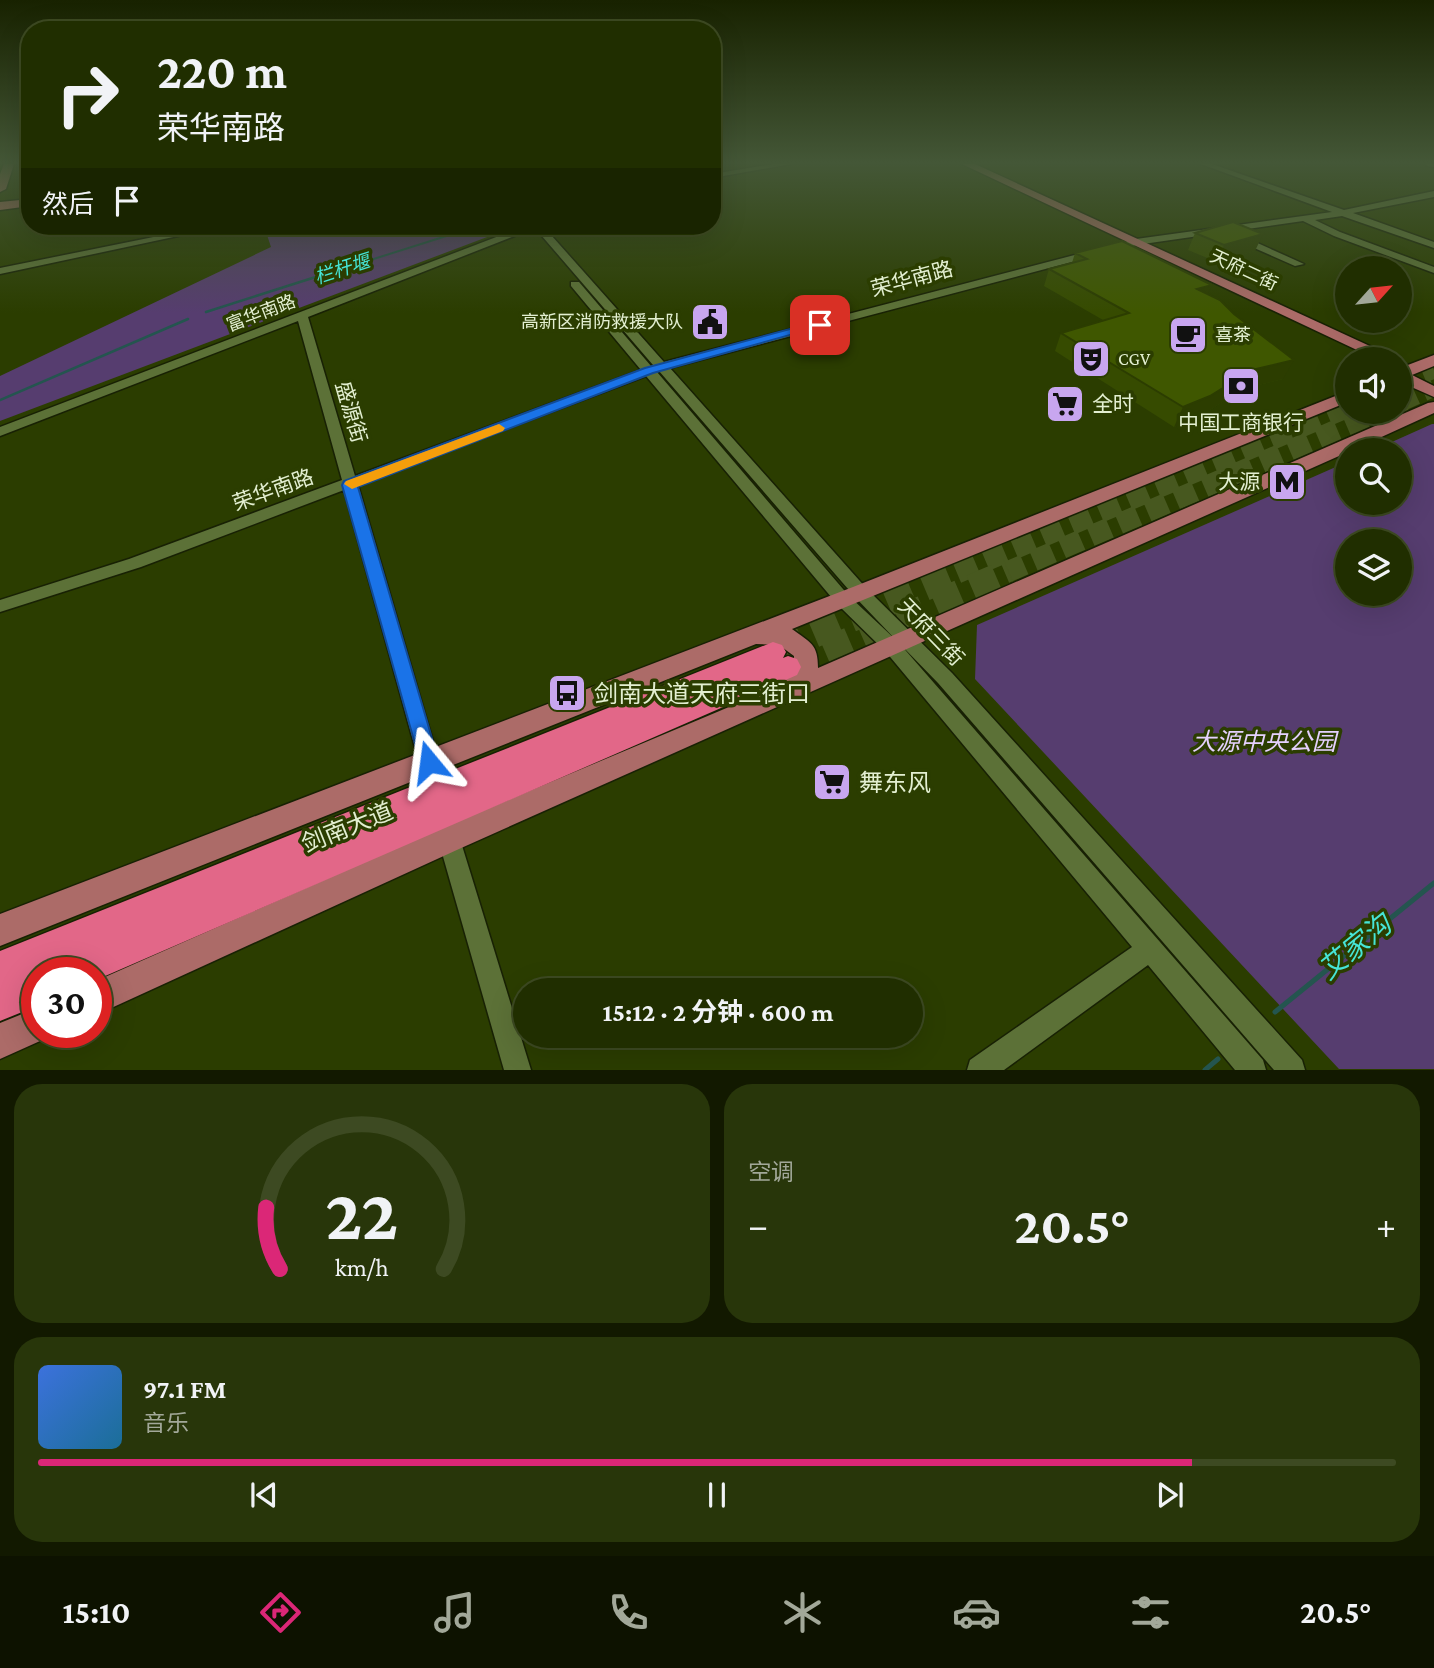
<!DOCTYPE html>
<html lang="zh">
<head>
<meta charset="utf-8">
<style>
  :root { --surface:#202e00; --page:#28360a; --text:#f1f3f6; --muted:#a2a899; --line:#3d4a22; --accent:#db2777 }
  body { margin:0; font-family:"Crimson Pro","Noto Sans SC",serif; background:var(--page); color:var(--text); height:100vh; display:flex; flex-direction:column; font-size:26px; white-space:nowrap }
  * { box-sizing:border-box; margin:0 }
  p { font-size:23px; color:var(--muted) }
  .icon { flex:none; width:38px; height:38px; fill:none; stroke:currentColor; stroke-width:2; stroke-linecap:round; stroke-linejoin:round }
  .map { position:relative; height:1070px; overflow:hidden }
  .details { display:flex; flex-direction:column; gap:14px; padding:14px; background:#121900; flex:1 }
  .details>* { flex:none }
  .banner { position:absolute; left:21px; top:21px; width:700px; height:214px; border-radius:28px; box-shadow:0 7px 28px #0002,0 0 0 2px var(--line); background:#202e00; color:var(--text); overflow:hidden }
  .needle { width:46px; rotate:63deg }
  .controls { position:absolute; left:1335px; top:256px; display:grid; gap:14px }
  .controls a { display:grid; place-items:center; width:77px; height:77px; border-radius:50%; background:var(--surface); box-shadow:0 7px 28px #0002,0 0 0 2px var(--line); font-size:35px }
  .speed { position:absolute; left:21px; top:957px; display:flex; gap:14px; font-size:35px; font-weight:700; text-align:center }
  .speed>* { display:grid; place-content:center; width:91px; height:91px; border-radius:50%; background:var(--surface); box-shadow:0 7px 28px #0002,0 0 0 2px var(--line); line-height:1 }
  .speed .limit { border:10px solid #d22; background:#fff; color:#111 }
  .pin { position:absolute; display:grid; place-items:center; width:60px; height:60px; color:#fff; margin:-30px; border-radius:14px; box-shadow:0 4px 10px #0006 }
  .me { position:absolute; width:77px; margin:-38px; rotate:344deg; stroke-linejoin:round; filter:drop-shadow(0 0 5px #0008) }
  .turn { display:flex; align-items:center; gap:24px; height:147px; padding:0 21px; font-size:32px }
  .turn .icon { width:91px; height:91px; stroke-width:2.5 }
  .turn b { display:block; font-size:49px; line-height:60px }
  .then { display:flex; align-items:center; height:66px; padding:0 21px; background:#0003; gap:14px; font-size:26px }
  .big { font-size:52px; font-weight:700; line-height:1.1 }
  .details .tile { flex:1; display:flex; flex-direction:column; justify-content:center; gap:10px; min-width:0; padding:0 24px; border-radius:28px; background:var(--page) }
  .details .dial { align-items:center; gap:0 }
  .dial svg { height:182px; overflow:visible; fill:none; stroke:var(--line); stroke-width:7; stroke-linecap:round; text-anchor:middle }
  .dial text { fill:var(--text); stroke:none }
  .song { display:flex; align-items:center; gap:21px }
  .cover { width:84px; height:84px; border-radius:10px; background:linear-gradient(135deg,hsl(220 70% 55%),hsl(200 70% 35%)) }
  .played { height:7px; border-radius:4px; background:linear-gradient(90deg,var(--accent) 85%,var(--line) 85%) }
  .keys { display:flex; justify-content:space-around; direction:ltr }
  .heat { display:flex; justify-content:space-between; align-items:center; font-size:38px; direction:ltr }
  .details .tiles { flex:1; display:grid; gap:14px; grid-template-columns:1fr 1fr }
  .tile:last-child { grid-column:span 2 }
  .trip { position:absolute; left:513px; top:978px; width:410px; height:70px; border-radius:35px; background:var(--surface); box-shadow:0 7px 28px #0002,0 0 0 2px var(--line); font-weight:700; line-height:70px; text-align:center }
  .tabs { display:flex; height:112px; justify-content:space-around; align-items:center; background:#0d1200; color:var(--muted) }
  .tabs .icon { width:49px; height:49px }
  .tabs .on { color:var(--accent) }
  .tabs b { font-size:32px; color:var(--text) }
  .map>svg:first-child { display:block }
  .green { fill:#563d6f; fill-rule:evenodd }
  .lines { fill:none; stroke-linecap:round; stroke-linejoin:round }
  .stream-far2 { stroke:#24554f; stroke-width:2 }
  .stream-far1 { stroke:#24554f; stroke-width:2.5 }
  .stream { stroke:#24554f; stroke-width:5 }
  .highway-tunnel-far2 { stroke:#47581f; stroke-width:17; stroke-dasharray:17 8; stroke-linecap:butt }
  .highway-tunnel-far1 { stroke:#47581f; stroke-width:21; stroke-dasharray:21 10; stroke-linecap:butt }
  .highway-tunnel { stroke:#47581f; stroke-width:27; stroke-dasharray:27 13; stroke-linecap:butt }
  .minor-casing { stroke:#182104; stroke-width:3 }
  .major-casing { stroke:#182104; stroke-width:3 }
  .highway-casing { stroke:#182104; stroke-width:3 }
  .minor { fill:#5c7137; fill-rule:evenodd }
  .major { fill:#ac6b68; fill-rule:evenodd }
  .highway { fill:#e26788; fill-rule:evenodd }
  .wall { fill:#364b00 }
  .shaded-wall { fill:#2c3d00 }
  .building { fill:#3f5700; stroke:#2c3d00; stroke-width:2 }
  .route { fill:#1a73e8; stroke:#114b97; stroke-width:2 }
  .slow { fill:#f59e0b }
  .labels { text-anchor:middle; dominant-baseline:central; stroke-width:7; stroke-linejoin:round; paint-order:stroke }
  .far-street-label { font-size:18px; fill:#e3efd1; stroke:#2b3d00 }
  .far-poi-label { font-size:18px; fill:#e3efd1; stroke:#2b3d00; text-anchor:start }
  .far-water-label { font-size:19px; font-style:italic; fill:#46e5d6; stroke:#2b3d00 }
  .street-label { font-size:21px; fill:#e3efd1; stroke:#2b3d00 }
  .poi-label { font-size:21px; fill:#e3efd1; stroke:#2b3d00; text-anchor:start }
  .near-poi-label { font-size:24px; fill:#e3efd1; stroke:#2b3d00; text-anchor:start }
  .near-park-label { font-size:24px; font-style:italic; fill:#e5d1fe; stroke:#2b3d00 }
  .near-street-label { font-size:24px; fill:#e3efd1; stroke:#2b3d00 }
  .near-water-label { font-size:28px; font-style:italic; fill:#46e5d6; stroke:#2b3d00 }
</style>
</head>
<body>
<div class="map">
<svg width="1434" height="1070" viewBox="0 0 1434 1070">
  <rect width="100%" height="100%" fill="#2b3d00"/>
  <!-- green -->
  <path class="green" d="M 264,226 L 410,226 L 415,234 L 443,226 L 507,226 L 503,231 L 0,421 L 0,376 L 271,247 Z
    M 1432,424 L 1434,424 L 1434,1069 L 1339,1069 L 975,679 L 977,625 L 1347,462 L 1348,502 L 1400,502 L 1400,450 L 1374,450 ZM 1348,541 L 1400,541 L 1400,593 L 1348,593 Z"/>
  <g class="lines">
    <!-- stream-far2 -->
    <path class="stream-far2" d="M 342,269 L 478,226"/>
    <!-- stream-far1 -->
    <path class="stream-far1" d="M 206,312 L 347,267
      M 0,400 L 188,319"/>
    <!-- stream -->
    <path class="stream" d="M 1275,1012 L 1434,883
      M 1205,1070 L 1218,1059"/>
    <!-- highway-tunnel-far2 -->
    <path class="highway-tunnel-far2" d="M 1400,384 L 1434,370
      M 1401,403 L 1434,388"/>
    <!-- highway-tunnel-far1 -->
    <path class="highway-tunnel-far1" d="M 1400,403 L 1405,401
      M 957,573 L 1348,407
      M 1005,573 L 1381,411"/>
    <!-- highway-tunnel -->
    <path class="highway-tunnel" d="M 777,650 L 961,572
      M 788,667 L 1009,572"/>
    <defs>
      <path id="minor" d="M 774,164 L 791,164 L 712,178 L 712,174 Z
        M 1201,164 L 1212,164 L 1344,210 L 1434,191 L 1434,197 L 1353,213 L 1434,242 L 1434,248 L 1342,216 L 1315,220 L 1340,232 L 1434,267 L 1434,273 L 1334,236 L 1303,221 L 1136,245 L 670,368 L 867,589 L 952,673 L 1302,1060 L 1305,1070 L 1274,1070 L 938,683 L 900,644 L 1263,1060 L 1266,1070 L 1235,1070 L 1148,965 L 1004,1070 L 967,1070 L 970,1060 L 1132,947 L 886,652 L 837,604 L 646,376 L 358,485 L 439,762 L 436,768 L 429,771 L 422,768 L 419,762 L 344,490 L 141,567 L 0,612 L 0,600 L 129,559 L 342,480 L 298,321 L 0,436 L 0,427 L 525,226 L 543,226 L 664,362 L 1136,239 L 1332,212 ZM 535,228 L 653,365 L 651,366 L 579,282 L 571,282 L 571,286 L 641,370 L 355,476 L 308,317 ZM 659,371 L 855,597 L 896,640 L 849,596 L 657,372 Z
        M 1426,164 L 1434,164 L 1434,167 L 1427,166 Z
        M 208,226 L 225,226 L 0,274 L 0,268 Z
        M 1236,236 L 1242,236 L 1304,264 L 1295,266 L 1236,240 Z
        M 449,828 L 457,831 L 460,839 L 531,1070 L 504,1070 L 438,839 L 441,831 Z"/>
      <path id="major" d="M 4,164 L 14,164 L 6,189 L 0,192 L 0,174 Z
        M 962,164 L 975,164 L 1398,359 L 1376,359 Z
        M 30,199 L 30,206 L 0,210 L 0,202 Z
        M 1434,355 L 1434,366 L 1412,375 L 1434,386 L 1434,397 L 1400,382 L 1400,368 Z
        M 1348,391 L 1348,402 L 792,629 C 811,643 818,644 818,668 L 1428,403 L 1434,402 L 1434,413 L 1353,450 L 1348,450 L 1348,452 L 459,849 L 96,1015 L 96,981 L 439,829 L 779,686 L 794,668 L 794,656 L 779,645 L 756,644 L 0,946 L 0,914 L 853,587 Z
        M 37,1008 L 37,1032 L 51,1032 L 49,1037 L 0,1059 L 0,1023 Z"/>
      <path id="highway" d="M 773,642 L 782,645 L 786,652 L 783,658 L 788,656 L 797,659 L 801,667 L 797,675 L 96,980 L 96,973 L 52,973 L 56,964 L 40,970 L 47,973 L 37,973 L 37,1006 L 0,1021 L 0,951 Z"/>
    </defs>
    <!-- minor casing -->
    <use href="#minor" class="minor-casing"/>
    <!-- major casing -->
    <use href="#major" class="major-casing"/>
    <!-- highway casing -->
    <use href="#highway" class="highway-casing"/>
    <!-- minor -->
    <use href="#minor" class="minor"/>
    <!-- major -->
    <use href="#major" class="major"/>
    <!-- highway -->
    <use href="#highway" class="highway"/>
  </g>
  <!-- wall -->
  <path class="wall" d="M 1195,233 L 1255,251 L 1217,262 L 1188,250 Z
    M 1075,253 L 1208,294 L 1283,379 L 1242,389 L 1201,416 L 1174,427 L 1055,351 L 1061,333 L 1103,320 L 1044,286 L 1049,269 L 1072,263 Z"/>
  <!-- shaded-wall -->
  <path class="shaded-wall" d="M 1263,234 L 1255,251 L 1217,262 L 1224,245 Z
    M 1212,285 L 1204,302 L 1197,289 Z
    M 1294,360 L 1283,379 L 1242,389 L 1201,416 L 1174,427 L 1183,407 L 1252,370 Z"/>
  <!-- building -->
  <path class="building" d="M 1233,222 L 1263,234 L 1224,245 L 1195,233 Z
    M 1122,241 L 1212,285 L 1197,289 L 1220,300 L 1234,314 L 1294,360 L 1252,370 L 1210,396 L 1183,407 L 1061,333 L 1129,313 L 1049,269 L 1087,259 L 1075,253 Z"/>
  <!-- sky -->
  <linearGradient id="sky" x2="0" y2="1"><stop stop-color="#182200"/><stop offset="0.52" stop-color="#445737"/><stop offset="1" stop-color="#445737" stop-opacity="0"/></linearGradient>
  <rect width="1434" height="313" fill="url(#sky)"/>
  <!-- route -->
  <path class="route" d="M 816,322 L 826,325 L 653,373 L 358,487 L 439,762 L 436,769 L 429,771 L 422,769 L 342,485 L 344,481 L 645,368 Z"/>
  <!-- slow -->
  <path class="slow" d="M 499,424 L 505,428 L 503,431 L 357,487 L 352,489 L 344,484 L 346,481 Z"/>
  <!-- icons -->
  <defs>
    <symbol id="civic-square" viewBox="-11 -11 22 22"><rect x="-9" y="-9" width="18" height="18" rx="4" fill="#c8a6ef" stroke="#2b3d00"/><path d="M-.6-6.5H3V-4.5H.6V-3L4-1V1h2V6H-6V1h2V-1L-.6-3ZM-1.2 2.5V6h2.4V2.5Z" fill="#111"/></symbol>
    <symbol id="cafe-square" viewBox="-11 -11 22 22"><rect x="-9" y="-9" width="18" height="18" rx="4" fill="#c8a6ef" stroke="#2b3d00"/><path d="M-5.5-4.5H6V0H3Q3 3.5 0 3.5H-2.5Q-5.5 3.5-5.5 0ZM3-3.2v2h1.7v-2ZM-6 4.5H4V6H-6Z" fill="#111"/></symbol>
    <symbol id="theatre-square" viewBox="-11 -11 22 22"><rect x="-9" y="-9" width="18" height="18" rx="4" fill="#c8a6ef" stroke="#2b3d00"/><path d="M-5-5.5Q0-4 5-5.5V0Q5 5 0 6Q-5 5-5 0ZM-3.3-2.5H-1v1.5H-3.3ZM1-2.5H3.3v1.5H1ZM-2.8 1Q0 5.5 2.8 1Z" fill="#111"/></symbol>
    <symbol id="bank-square" viewBox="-11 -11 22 22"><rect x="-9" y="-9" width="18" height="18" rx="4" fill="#c8a6ef" stroke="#2b3d00"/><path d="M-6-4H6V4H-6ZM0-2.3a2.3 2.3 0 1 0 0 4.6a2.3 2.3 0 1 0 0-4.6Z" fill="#111"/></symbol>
    <symbol id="supermarket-square" viewBox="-11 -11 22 22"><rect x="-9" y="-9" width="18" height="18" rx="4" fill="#c8a6ef" stroke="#2b3d00"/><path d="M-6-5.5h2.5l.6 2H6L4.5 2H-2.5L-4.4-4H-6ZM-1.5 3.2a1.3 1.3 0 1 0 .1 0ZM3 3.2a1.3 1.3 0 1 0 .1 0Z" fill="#111"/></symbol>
    <symbol id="metro-square" viewBox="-11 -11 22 22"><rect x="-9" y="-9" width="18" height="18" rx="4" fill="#c8a6ef" stroke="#2b3d00"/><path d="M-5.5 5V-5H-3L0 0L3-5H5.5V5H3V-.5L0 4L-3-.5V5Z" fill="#111"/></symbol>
    <symbol id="bus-square" viewBox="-11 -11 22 22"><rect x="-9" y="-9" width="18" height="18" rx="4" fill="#c8a6ef" stroke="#2b3d00"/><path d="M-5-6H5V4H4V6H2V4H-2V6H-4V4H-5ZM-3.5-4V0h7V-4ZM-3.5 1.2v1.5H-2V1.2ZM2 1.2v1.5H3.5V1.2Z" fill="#111"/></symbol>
  </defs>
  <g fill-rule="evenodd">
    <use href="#civic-square" x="688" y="300" width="44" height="44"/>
    <use href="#cafe-square" x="1166" y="313" width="44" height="44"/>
    <use href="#theatre-square" x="1069" y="337" width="44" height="44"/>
    <use href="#bank-square" x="1219" y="364" width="44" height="44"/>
    <use href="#supermarket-square" x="1043" y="382" width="44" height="44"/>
    <use href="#metro-square" x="1265" y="460" width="44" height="44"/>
    <use href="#bus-square" x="545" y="671" width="44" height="44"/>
    <use href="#supermarket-square" x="810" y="760" width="44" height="44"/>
  </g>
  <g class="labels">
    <!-- far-street labels -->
    <g class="far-street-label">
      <text transform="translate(1244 270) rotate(25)">天府二街</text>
      <text transform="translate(261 313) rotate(-21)">富华南路</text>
    </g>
    <!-- far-poi labels -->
    <g class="far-poi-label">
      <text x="683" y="322" text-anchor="end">高新区消防救援大队</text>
      <text x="1215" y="335">喜茶</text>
      <text x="1118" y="359">CGV</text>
    </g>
    <!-- far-water labels -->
    <g class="far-water-label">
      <text transform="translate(342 269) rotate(-18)">栏杆堰</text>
    </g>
    <!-- street labels -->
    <g class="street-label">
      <text transform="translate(912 279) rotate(-15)">荣华南路</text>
      <text transform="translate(351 412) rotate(74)">盛源街</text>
      <text transform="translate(273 490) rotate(-20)">荣华南路</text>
      <text transform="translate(931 632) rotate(46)">天府三街</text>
    </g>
    <!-- poi labels -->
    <g class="poi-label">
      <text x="1092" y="404">全时</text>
      <text x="1241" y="423" text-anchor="middle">中国工商银行</text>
      <text x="1260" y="482" text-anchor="end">大源</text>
    </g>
    <!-- near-poi labels -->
    <g class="near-poi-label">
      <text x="594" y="693">剑南大道天府三街口</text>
      <text x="859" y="782">舞东风</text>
    </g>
    <!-- near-park labels -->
    <g class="near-park-label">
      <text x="1264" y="741">大源中央公园</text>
    </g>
    <!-- near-street labels -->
    <g class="near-street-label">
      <text transform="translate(347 827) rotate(-22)">剑南大道</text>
    </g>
    <!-- near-water labels -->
    <g class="near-water-label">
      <text transform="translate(1355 947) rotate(-39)">艾家沟</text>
    </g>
  </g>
</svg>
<div class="controls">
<a><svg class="needle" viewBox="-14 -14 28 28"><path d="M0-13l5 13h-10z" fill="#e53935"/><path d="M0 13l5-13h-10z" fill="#a2a899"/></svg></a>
<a><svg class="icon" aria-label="sound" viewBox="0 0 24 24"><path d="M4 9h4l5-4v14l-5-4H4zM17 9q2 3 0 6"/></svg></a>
<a><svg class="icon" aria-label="search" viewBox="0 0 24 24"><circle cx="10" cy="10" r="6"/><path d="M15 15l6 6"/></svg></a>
<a><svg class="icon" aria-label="layers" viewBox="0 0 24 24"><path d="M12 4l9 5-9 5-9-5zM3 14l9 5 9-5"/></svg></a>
</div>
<div class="speed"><div class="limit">30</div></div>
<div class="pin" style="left:820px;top:325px;background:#d93025"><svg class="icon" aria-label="arrive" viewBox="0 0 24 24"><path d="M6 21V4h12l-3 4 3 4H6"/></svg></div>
<svg class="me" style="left:429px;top:762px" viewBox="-20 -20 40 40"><path d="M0-17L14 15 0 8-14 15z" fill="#1a73e8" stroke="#fff" stroke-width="4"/></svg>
<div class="trip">15:12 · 2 分钟 · 600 m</div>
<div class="banner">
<div class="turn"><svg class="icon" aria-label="right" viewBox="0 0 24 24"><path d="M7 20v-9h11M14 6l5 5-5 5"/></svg><div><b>220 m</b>荣华南路</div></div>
<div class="then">然后<svg class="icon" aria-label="arrive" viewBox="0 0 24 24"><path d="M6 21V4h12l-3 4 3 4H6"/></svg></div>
</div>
</div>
<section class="details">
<div class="tiles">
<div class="tile dial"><svg viewBox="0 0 100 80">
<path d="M14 69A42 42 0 1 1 86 69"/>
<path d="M14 69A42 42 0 0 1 8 42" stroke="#db2777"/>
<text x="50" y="56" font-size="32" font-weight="700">22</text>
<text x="50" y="72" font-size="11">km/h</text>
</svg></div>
<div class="tile"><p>空调</p>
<div class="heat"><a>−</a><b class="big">20.5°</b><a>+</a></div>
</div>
<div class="tile">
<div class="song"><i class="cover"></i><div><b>97.1 FM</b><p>音乐</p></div></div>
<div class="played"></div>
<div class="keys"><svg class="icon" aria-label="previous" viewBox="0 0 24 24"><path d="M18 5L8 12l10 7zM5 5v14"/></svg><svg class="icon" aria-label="pause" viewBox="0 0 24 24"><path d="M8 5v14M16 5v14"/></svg><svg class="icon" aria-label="next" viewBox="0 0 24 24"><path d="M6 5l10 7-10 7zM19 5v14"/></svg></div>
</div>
</div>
</section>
<nav class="tabs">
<b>15:10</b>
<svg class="icon on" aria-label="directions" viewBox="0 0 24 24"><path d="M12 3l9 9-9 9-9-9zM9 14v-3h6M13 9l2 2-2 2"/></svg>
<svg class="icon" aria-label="music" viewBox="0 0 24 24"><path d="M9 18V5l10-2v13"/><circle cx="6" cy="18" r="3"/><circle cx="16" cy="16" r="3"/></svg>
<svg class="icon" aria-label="phone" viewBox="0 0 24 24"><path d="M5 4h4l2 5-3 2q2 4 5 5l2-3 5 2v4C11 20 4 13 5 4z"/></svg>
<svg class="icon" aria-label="climate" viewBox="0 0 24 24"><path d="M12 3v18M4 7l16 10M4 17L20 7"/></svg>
<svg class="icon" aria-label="car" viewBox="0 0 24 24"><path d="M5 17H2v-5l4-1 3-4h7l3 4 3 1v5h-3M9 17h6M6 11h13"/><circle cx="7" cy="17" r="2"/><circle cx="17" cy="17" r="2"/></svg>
<svg class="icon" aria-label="filters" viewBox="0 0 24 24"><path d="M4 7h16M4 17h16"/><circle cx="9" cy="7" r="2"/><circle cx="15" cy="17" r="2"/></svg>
<b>20.5°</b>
</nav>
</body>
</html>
